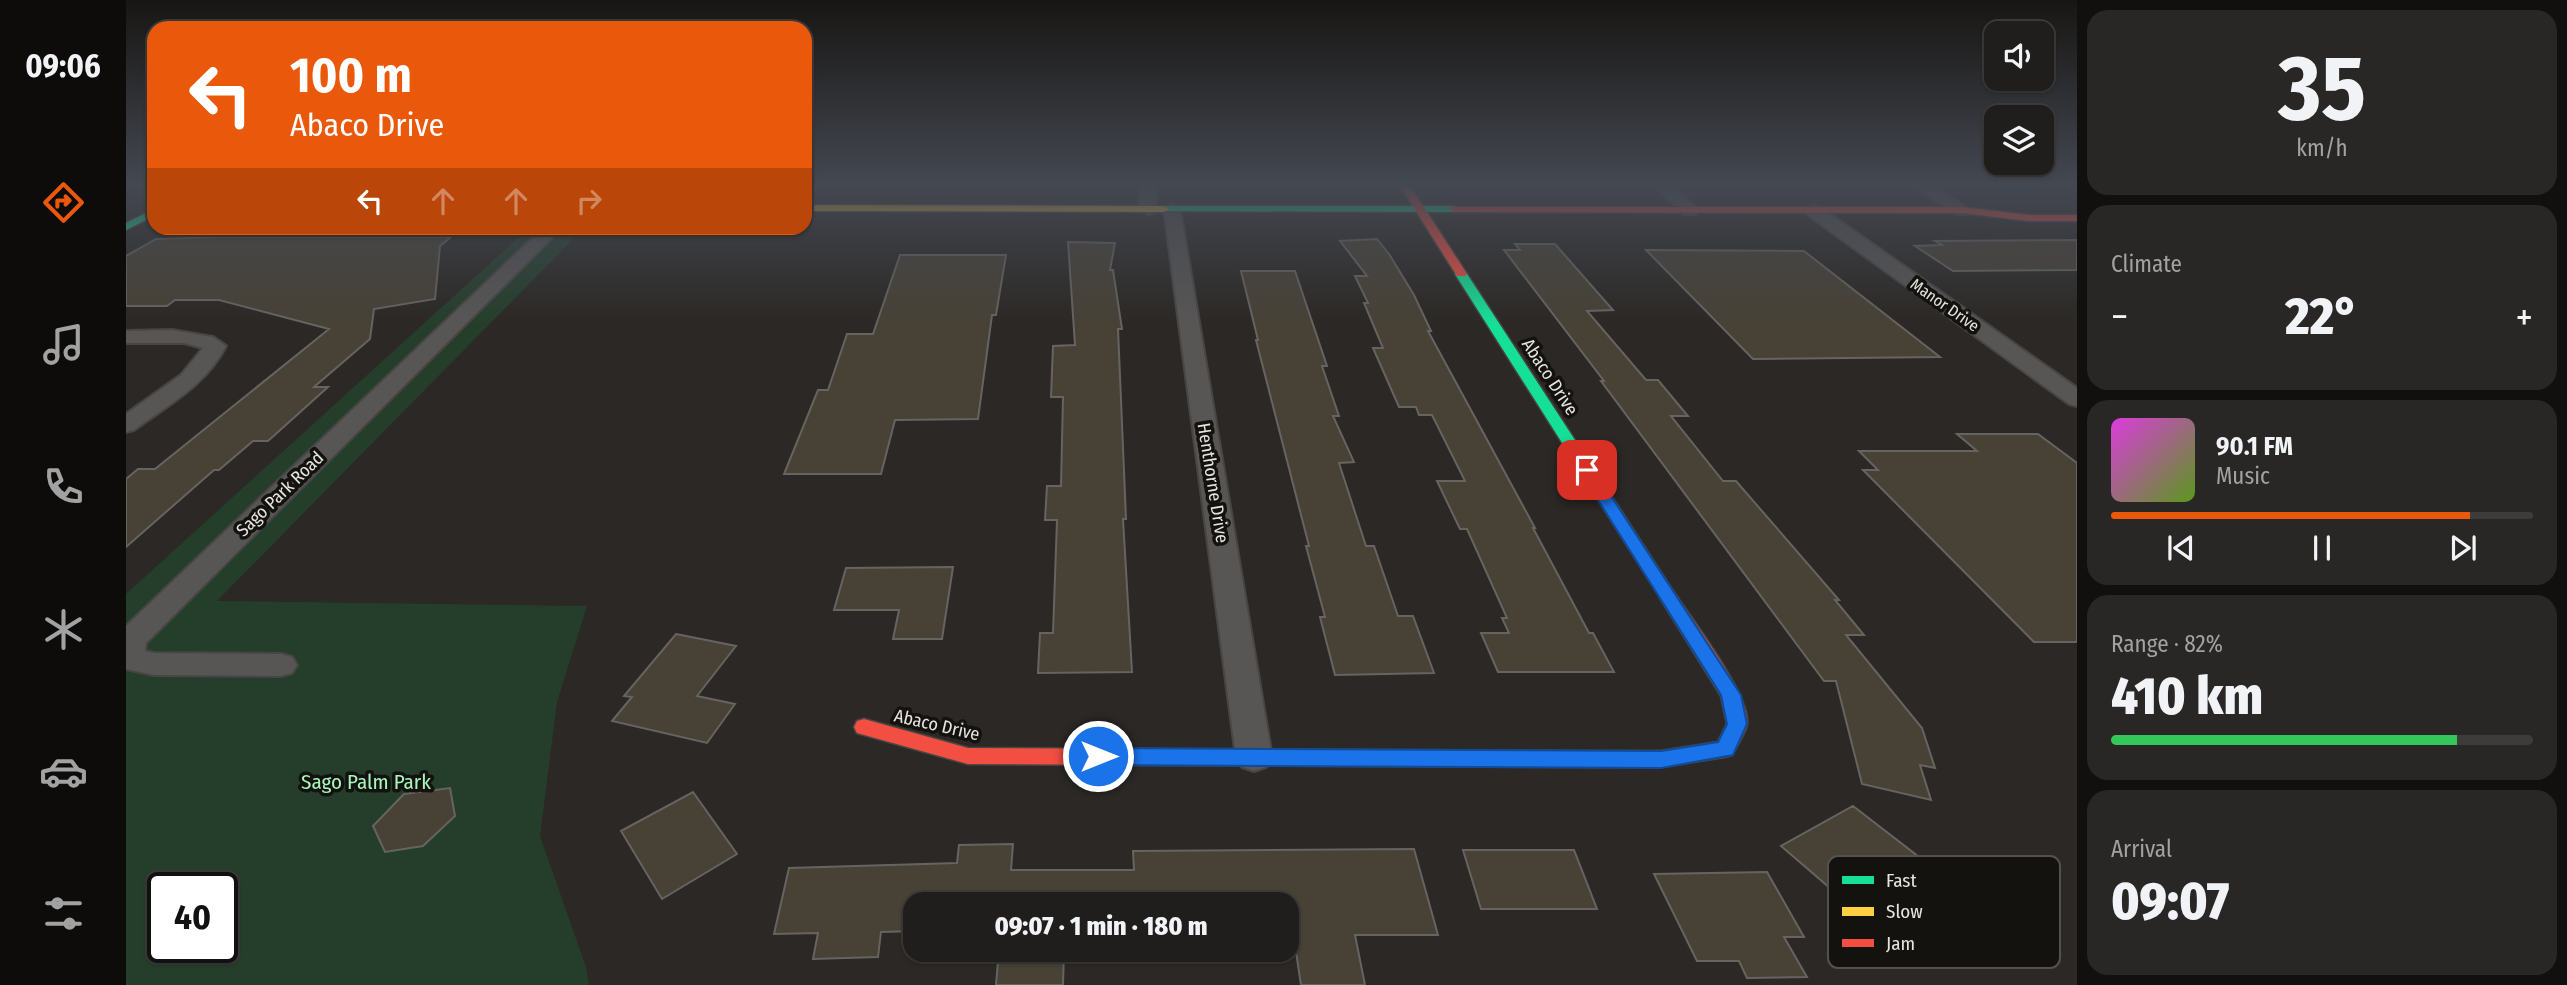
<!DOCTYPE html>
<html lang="en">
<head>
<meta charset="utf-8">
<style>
  :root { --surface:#201e1c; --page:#282725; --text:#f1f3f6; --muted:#a2a2a3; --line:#3d3c3b; --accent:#ea580c }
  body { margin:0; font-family:"Fira Sans Condensed",sans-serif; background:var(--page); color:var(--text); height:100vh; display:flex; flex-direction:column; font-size:26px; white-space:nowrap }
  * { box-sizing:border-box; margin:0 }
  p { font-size:23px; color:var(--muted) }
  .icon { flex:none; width:38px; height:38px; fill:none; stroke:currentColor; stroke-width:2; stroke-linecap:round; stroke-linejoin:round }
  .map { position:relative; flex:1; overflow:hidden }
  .details { display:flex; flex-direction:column; gap:10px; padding:10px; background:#12100f; width:490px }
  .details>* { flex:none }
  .guide { position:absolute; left:21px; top:21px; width:665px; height:214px; border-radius:21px; box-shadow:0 2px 5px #0004,0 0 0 2px var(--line); background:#ea580c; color:#fff; overflow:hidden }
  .controls { position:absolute; left:1858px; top:21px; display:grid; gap:14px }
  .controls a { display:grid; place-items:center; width:70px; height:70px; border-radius:14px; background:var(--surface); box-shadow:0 2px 5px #0004,0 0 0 2px var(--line); font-size:35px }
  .speed { position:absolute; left:21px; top:872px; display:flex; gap:14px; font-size:35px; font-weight:700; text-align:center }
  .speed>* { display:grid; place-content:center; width:91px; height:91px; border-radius:50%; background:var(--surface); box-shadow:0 2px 5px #0004,0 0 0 2px var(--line); line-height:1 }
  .speed .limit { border:4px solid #111; border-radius:10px; background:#fff; color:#111 }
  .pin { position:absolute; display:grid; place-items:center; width:60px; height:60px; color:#fff; margin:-30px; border-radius:14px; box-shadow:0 4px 10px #0006 }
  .me { position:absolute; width:77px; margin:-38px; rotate:90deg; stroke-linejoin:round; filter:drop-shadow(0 0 5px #0008) }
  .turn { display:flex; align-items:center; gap:24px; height:147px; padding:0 28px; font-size:32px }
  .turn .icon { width:91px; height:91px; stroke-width:2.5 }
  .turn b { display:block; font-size:49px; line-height:60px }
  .lanes { display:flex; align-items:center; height:66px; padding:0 28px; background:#0003; justify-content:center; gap:35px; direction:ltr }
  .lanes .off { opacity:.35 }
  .big { font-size:52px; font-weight:800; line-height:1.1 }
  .details .tile { flex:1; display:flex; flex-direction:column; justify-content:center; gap:10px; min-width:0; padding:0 24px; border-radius:21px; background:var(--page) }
  .details .dial { align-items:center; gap:0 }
  .dial b { font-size:91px; line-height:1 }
  .song { display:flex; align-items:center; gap:21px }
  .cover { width:84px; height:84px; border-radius:10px; background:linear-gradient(135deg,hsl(300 70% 55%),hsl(90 70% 35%)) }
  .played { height:7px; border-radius:4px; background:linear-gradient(90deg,var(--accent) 85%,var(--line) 85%) }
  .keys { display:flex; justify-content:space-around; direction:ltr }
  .heat { display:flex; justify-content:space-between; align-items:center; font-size:38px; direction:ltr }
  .charge { height:10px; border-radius:5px; background:linear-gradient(90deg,#34c759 82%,var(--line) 0) }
  .trip { position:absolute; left:777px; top:892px; width:396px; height:70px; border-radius:21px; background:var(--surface); box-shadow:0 2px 5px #0004,0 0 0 2px var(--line); font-weight:800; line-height:70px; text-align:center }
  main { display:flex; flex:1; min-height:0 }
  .menu { display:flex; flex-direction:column; width:126px; justify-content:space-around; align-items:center; background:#0d0c0b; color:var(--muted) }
  .menu .icon { width:49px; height:49px }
  .menu .current { color:var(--accent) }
  .menu b { font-size:32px; color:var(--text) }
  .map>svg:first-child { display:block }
  .green { fill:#253e2c; fill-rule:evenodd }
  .building { fill:#474136; stroke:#666461; stroke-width:2 }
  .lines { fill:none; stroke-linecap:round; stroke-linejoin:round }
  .street-casing { stroke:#484644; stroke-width:4 }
  .fast-casing { stroke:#484644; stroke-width:3 }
  .slow-casing { stroke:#484644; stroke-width:3 }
  .jam-casing { stroke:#484644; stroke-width:3 }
  .street { fill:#585655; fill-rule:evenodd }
  .fast { fill:#16e098; fill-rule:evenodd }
  .slow { fill:#ffcf43; fill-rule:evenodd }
  .jam { fill:#f24e42; fill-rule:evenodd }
  .route { fill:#1a73e8; stroke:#114b97; stroke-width:2 }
  .labels { text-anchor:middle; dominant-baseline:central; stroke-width:7; stroke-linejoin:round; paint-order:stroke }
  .far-street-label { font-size:16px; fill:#e7e4df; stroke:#14120f }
  .street-label { font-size:18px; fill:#e7e4df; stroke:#14120f }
  .near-park-label { font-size:21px; fill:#a7f5bc; stroke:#14120f }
  .key { fill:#14120f; stroke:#53514d; stroke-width:2 }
  .key-label { font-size:19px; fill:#e7e4df }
</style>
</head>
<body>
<main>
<nav class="menu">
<b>09:06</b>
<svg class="icon current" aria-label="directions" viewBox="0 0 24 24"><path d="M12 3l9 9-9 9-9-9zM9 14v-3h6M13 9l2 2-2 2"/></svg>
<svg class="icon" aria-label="music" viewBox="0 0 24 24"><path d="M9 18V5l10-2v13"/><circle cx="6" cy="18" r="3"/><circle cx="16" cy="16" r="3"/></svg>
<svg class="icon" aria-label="phone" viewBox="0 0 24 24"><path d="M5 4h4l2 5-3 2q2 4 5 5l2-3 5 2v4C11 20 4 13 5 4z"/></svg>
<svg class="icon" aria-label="climate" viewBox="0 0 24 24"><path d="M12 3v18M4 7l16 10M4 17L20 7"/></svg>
<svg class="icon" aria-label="car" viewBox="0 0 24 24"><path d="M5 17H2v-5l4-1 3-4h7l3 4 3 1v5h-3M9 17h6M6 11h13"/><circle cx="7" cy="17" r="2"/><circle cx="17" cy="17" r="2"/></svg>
<svg class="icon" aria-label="filters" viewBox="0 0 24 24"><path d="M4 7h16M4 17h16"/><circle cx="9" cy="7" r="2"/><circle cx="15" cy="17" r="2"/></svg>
</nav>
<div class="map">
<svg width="1951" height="985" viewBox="0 0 1951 985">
  <rect width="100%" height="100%" fill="#2b2825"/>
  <!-- green -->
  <path class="green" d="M 403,228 L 458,228 L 91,601 L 461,606 L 431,702 L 414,836 L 460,967 L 463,985 L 0,985 L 0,594 ZM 37,887 L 96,887 L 96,947 L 37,947 Z"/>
  <!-- building -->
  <path class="building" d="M 94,237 L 325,237 L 314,246 L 309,299 L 248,309 L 244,339 L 188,387 L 202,387 L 142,441 L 127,441 L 93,470 L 88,470 L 0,547 L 0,479 L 12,469 L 29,469 L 203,329 L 93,300 L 49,300 L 41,306 L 0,306 L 0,256 L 30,239 Z
    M 1251,239 L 1263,254 L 1288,295 L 1305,331 L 1302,331 L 1409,528 L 1407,528 L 1463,633 L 1467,633 L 1488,672 L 1372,672 L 1355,633 L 1383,633 L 1376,618 L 1381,618 L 1341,529 L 1334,529 L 1311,481 L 1339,481 L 1306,415 L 1293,415 L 1290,407 L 1273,407 L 1247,348 L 1257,348 L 1238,303 L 1242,303 L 1229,276 L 1241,276 L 1214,241 Z
    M 1951,240 L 1951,270 L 1827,271 L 1789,246 L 1816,245 L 1809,241 Z
    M 942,242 L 989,243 L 984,270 L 987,270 L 996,329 L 992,329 L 1000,519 L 997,519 L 1006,672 L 912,673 L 914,633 L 927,633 L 931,520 L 919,520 L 921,486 L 935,486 L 937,397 L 925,397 L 927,346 L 949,345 Z
    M 1389,244 L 1429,244 L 1487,310 L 1461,311 L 1520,380 L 1532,380 L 1562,416 L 1545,416 L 1597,481 L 1610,481 L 1713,600 L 1709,600 L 1738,635 L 1720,635 L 1796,728 L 1809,768 L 1794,765 L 1805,800 L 1736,784 L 1710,681 L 1698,681 L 1475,381 L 1478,381 L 1378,250 L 1394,250 Z
    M 1520,250 L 1678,251 L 1814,357 L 1627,359 Z
    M 774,255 L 880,255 L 870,315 L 866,315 L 852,419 L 769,420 L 755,474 L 658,474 L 692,390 L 702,390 L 721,334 L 747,334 Z
    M 1115,271 L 1169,271 L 1201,366 L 1196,366 L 1213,416 L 1207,416 L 1228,462 L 1213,463 L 1240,546 L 1248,546 L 1272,616 L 1287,616 L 1308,673 L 1209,675 L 1194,617 L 1199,617 L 1180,546 L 1183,546 L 1130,340 L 1132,340 Z
    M 1831,434 L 1912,434 L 1951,463 L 1951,642 L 1908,642 L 1737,470 L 1752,470 L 1733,451 L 1851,451 Z
    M 827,567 L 816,639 L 767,639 L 773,610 L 708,610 L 720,568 Z
    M 550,634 L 610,646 L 571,696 L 609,704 L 581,743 L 486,721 L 506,697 L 498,696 Z
    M 324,788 L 329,816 L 297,846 L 259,852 L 247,826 L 278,794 Z
    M 567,792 L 611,854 L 536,899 L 495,831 Z
    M 1727,806 L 1793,857 L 1719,901 L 1655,846 Z
    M 887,844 L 885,870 L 1008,870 L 1007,851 L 1288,849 L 1312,935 L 1229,935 L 1239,985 L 1175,985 L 1163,905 L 789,905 L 789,931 L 755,932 L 752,957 L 687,959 L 692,933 L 648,934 L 663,868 L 831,863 L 833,845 Z
    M 1337,850 L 1448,850 L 1471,909 L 1355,909 Z
    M 1641,872 L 1678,937 L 1658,937 L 1681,977 L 1621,978 L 1613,961 L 1571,961 L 1528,874 Z
    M 873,950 L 938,950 L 937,985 L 870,985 Z
    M 1045,950 L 1108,950 L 1108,957 L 1045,956 Z"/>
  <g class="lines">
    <defs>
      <path id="street" d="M 1013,186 L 1029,186 L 1030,209 L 1028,213 L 1022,214 L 1014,209 Z
        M 1529,186 L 1547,186 L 1572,210 L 1570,214 L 1558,214 Z
        M 1788,186 L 1808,186 L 1844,210 L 1842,214 L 1830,214 Z
        M 1046,204 L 1054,209 L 1146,757 L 1140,767 L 1128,771 L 1116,767 L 1110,757 L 1038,209 Z
        M 1688,206 L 1694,207 L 1951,388 L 1951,406 L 1943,404 L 1682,215 L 1680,211 Z
        M 417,228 L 436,228 L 20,643 L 19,651 L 28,653 L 155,654 L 166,657 L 171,665 L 166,673 L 155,676 L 28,675 L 0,669 L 0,626 Z
        M 46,330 L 87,337 L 100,346 C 80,385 42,405 8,430 L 0,432 L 0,414 L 55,375 L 77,348 L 58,343 L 0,343 L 0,331 Z"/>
      <path id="fast" d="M 1038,206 L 1328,206 L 1333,209 L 1328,212 L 1034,211 L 1033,209 Z
        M 28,209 L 28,216 L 0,230 L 0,223 Z
        M 1335,271 L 1341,274 L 1549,594 L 1552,598 L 1549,602 L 1537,602 L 1329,274 Z
        M 1016,749 L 1465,751 L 1472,753 L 1476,759 L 1472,765 L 1465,767 L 1016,765 L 1009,763 L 1005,757 L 1009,751 Z"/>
      <path id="slow" d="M 679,205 L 1038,206 L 1043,209 L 1038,212 L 679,211 Z"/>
      <path id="jam" d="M 1274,186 L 1284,186 L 1341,274 L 1339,276 L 1331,276 Z
        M 1324,207 L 1836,207 L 1903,215 L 1951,215 L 1951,221 L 1903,221 L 1836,213 L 1328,212 L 1323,209 Z
        M 1543,592 L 1549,594 C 1566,619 1626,698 1621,725 C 1618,735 1611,746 1606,755 L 1599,757 L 1535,767 L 1465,767 L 1458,765 L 1454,759 L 1458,753 L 1465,751 L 1535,751 L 1592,742 L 1601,724 L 1595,696 L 1534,598 L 1537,594 Z
        M 738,719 L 842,748 L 1016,749 L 1023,751 L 1027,757 L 1023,763 L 1016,765 L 842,764 L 731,733 L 728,727 L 731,721 Z"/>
    </defs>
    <!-- street casing -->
    <use href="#street" class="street-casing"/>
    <!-- fast casing -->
    <use href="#fast" class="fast-casing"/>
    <!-- slow casing -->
    <use href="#slow" class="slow-casing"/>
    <!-- jam casing -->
    <use href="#jam" class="jam-casing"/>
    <!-- street -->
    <use href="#street" class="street"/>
    <!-- fast -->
    <use href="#fast" class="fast"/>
    <!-- slow -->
    <use href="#slow" class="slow"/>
    <!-- jam -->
    <use href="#jam" class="jam"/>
  </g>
  <!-- sky -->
  <linearGradient id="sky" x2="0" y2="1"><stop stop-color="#181614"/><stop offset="0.57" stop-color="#444851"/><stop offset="1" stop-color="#444851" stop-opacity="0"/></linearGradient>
  <rect width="1951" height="324" fill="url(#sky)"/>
  <!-- route -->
  <path class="route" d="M 1461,465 L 1468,470 L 1615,695 L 1621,724 L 1607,755 L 1535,768 L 972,765 L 964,762 L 961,756 L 964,750 L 972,748 L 1535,751 L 1592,742 L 1601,724 L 1595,695 L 1453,470 Z"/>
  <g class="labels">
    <!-- far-street labels -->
    <g class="far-street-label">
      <text transform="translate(1819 305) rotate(35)">Manor Drive</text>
    </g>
    <!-- street labels -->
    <g class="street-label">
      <text transform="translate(1424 377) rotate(57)">Abaco Drive</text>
      <text transform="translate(1087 483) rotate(81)">Henthorne Drive</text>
      <text transform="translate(154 494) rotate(-44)">Sago Park Road</text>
      <text transform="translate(811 725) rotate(13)">Abaco Drive</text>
    </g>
    <!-- near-park labels -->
    <g class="near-park-label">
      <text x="240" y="782">Sago Palm Park</text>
    </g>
  </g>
  <!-- legend -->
  <rect x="1702" y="856" width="232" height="112" rx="10" class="key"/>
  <rect x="1716" y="876" width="32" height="8" fill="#16e098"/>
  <rect x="1716" y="907" width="32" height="9" fill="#ffcf43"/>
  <rect x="1716" y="939" width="32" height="8" fill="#f24e42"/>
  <g class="key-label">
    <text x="1760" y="887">Fast</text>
    <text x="1760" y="918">Slow</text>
    <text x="1760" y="950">Jam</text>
  </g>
</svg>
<div class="controls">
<a><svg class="icon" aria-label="sound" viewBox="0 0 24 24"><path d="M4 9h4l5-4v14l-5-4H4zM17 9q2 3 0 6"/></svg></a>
<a><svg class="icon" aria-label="layers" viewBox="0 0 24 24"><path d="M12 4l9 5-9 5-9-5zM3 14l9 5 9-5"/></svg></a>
</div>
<div class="speed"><div class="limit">40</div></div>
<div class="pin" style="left:1461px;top:470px;background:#d93025"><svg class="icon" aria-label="arrive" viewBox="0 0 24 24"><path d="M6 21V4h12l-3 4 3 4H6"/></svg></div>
<svg class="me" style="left:972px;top:756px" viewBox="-20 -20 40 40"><circle r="17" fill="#1a73e8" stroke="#fff" stroke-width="3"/><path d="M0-11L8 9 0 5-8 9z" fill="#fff"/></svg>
<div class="trip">09:07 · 1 min · 180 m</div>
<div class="guide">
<div class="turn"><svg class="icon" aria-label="left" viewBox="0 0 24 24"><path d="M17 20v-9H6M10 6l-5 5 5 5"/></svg><div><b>100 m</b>Abaco Drive</div></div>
<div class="lanes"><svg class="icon" aria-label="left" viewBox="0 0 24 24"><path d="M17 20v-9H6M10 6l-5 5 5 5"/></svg><svg class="icon off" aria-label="ahead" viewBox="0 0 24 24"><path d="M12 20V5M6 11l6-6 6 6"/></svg><svg class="icon off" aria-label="ahead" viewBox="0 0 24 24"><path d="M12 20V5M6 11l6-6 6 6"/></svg><svg class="icon off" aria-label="right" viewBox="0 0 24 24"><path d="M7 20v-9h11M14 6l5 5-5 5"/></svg></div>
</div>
</div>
<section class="details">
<div class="tile dial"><b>35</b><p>km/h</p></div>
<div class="tile"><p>Climate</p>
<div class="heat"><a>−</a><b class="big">22°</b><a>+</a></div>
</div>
<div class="tile">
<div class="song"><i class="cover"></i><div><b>90.1 FM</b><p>Music</p></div></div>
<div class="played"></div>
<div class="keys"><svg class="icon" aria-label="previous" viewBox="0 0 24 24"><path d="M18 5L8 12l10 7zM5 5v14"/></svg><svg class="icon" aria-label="pause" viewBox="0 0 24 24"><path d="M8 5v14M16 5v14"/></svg><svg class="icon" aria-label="next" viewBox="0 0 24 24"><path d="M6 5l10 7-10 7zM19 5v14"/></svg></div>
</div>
<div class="tile"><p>Range · 82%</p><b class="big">410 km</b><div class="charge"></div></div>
<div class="tile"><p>Arrival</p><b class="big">09:07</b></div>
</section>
</main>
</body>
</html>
